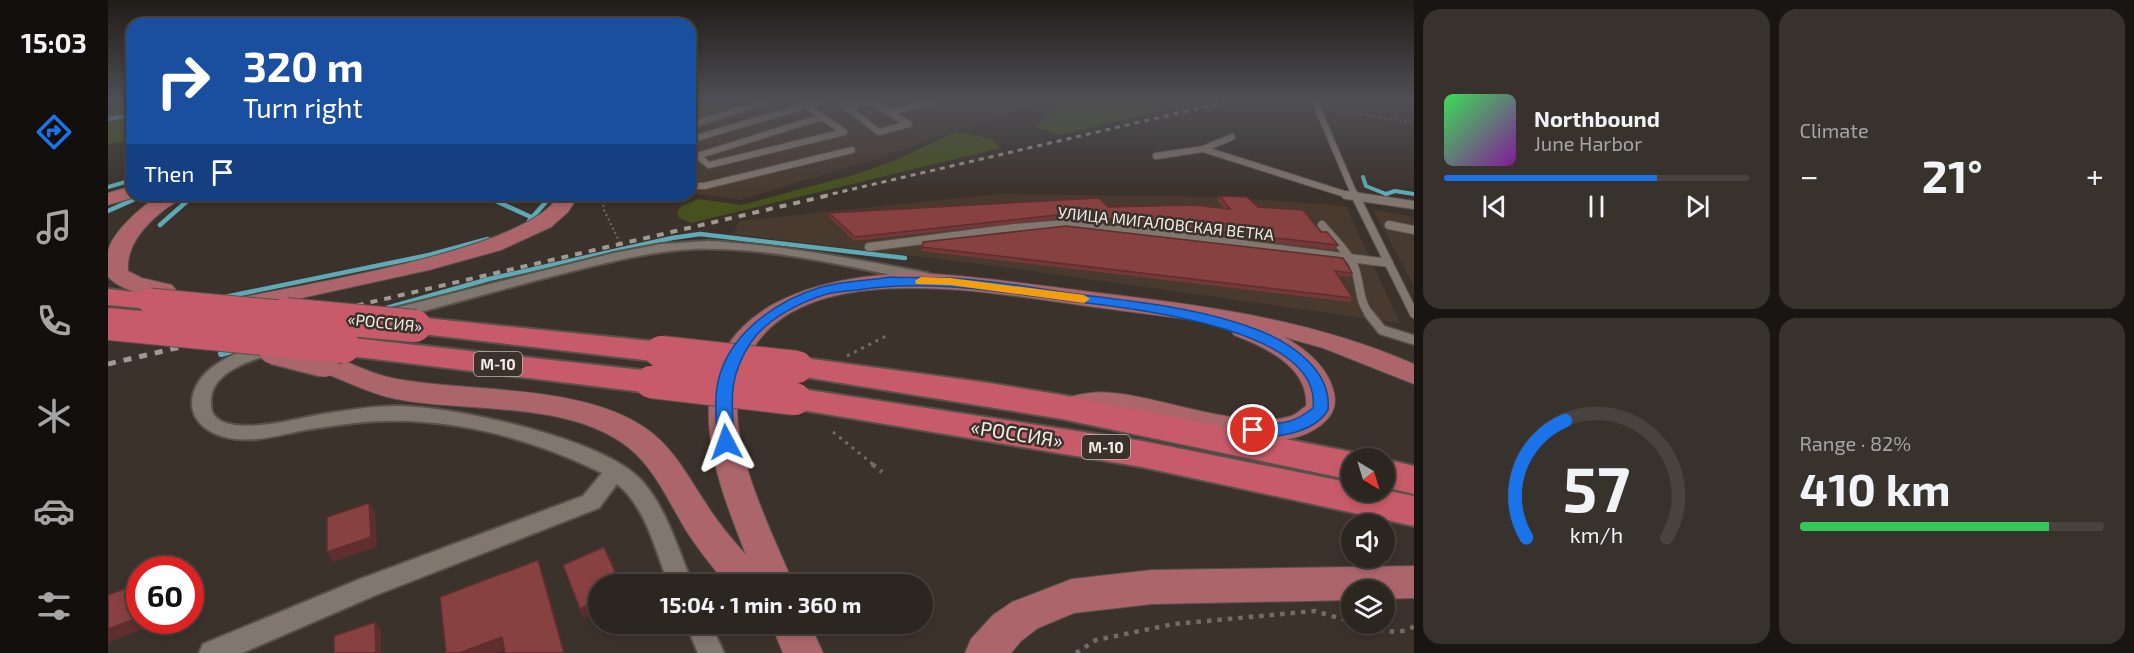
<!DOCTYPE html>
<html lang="en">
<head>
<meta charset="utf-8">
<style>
  :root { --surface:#2c2620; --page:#38322d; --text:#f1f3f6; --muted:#a6a5a5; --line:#48433e; --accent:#1a73e8 }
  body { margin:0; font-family:"Exo 2",sans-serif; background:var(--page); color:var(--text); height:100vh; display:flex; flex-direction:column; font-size:22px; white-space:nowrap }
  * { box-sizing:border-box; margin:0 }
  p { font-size:20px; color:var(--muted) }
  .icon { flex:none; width:33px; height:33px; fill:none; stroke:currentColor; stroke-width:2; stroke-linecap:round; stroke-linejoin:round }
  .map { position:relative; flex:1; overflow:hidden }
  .drawer { display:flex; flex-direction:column; gap:9px; padding:9px; background:#181512; width:720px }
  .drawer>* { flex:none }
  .banner { position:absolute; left:18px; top:18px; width:570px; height:183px; border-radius:18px; box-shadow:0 3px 9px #0003,0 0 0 2px var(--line); background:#1a4fa0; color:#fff; overflow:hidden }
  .needle { width:39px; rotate:142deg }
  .fabs { position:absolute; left:1233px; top:448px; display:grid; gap:12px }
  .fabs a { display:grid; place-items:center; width:54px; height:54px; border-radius:50%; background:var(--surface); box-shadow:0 3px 9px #0003,0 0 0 2px var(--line); font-size:30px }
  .speed { position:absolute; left:18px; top:556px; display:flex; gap:12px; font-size:30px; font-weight:700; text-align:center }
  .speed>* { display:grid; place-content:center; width:78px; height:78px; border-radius:50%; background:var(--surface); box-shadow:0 3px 9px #0003,0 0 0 2px var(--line); line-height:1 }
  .speed .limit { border:9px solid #d22; background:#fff; color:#111 }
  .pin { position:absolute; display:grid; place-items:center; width:51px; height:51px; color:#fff; margin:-26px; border:3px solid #fff; border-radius:50%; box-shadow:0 2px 6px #0007 }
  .me { position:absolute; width:66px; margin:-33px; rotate:356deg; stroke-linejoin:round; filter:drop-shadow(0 0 4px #0008) }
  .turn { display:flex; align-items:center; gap:21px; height:126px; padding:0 18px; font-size:27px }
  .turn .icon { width:78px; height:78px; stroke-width:2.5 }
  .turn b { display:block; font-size:42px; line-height:51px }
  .then { display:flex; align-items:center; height:57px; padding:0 18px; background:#0003; gap:12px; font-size:22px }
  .big { font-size:45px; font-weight:700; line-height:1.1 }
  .drawer .tile { flex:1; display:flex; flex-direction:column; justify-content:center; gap:9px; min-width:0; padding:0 21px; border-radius:18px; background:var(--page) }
  .drawer .dial { align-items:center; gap:0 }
  .dial svg { height:156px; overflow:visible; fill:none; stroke:var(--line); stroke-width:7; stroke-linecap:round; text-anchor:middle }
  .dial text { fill:var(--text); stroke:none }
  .song { display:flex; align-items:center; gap:18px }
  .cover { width:72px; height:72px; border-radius:9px; background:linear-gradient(135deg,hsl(130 70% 55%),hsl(290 70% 35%)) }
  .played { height:6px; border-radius:3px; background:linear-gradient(90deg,var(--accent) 70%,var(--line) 70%) }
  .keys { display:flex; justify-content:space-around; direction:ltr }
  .heat { display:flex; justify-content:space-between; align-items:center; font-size:33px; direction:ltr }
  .charge { height:9px; border-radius:4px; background:linear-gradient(90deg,#34c759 82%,var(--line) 0) }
  .drawer .tiles { flex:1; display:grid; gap:9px; grid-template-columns:repeat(2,1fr) }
  .trip { position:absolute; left:480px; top:574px; width:345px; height:60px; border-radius:30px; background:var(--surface); box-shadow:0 3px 9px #0003,0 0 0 2px var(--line); font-weight:700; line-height:60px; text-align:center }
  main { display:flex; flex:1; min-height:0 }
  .dock { display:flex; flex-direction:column; width:108px; justify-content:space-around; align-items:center; background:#120f0d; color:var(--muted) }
  .dock .icon { width:42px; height:42px }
  .dock .selected { color:var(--accent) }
  .dock b { font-size:27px; color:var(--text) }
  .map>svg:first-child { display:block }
  .built { fill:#483a2f }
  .green { fill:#47511d }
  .forest { fill:#566218 }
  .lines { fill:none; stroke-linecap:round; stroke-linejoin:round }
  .stream-far2 { stroke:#5eabb7; stroke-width:4 }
  .stream-far1 { stroke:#5eabb7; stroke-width:4.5 }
  .stream { stroke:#5eabb7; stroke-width:6 }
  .lane-far2-casing { stroke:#58514a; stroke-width:8 }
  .lane-far1-casing { stroke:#58514a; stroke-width:10 }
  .lane-casing { stroke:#58514a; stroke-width:12 }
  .street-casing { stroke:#58514a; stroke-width:4 }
  .primary-casing { stroke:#58514a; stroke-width:2 }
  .highway-casing { stroke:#58514a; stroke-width:4 }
  .path-far2 { stroke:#736b65; stroke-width:2; stroke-dasharray:2 3; stroke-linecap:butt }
  .path-far1 { stroke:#736b65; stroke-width:3; stroke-dasharray:3 5; stroke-linecap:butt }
  .path { stroke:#736b65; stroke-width:4.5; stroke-dasharray:4.5 6; stroke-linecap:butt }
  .lane-far2 { stroke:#82776f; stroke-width:6 }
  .lane-far1 { stroke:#82776f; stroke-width:8 }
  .lane { stroke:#82776f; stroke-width:9 }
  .street { fill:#82776f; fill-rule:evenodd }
  .primary { fill:#ac666b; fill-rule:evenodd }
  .highway { fill:#c85b69; fill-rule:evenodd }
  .rail-far2 { stroke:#a19a94; stroke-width:3; stroke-dasharray:5 5; stroke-linecap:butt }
  .rail-far1 { stroke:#a19a94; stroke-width:4; stroke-dasharray:7 7; stroke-linecap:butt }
  .rail { stroke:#a19a94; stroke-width:5; stroke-dasharray:8 8; stroke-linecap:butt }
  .primary-bridge-casing { stroke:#58514a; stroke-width:31; stroke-linecap:butt }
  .highway-bridge-far1-casing { stroke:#58514a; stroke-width:27; stroke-linecap:butt }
  .highway-bridge-casing { stroke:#58514a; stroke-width:34; stroke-linecap:butt }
  .primary-bridge { stroke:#ac666b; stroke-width:28 }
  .highway-bridge-far1 { stroke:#c85b69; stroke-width:25 }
  .highway-bridge { stroke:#c85b69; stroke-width:32 }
  .wall { fill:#753838 }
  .shaded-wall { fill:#5f2e2e }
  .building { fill:#884141; stroke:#5f2e2e; stroke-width:1.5 }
  .route { fill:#1a73e8; stroke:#114b97; stroke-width:1.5 }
  .slow { fill:#f59e0b }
  .labels { text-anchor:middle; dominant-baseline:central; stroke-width:5; stroke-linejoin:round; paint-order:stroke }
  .shield { fill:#3b322b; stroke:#bcb5af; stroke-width:1.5 }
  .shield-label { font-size:15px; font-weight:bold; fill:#f3ede8 }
  .street-label { font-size:16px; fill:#f3ede8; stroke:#3b322b }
  .near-street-label { font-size:20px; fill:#f3ede8; stroke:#3b322b }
</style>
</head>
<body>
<main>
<nav class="dock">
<b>15:03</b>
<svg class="icon selected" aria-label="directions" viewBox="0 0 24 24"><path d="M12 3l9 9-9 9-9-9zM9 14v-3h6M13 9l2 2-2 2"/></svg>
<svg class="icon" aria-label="music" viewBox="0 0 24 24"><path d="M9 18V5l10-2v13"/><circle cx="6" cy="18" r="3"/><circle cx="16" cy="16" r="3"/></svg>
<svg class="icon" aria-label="phone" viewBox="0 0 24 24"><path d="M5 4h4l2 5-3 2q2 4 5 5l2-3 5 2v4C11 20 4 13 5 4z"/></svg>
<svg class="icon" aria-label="climate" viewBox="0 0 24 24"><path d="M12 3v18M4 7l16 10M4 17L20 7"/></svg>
<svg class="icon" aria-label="car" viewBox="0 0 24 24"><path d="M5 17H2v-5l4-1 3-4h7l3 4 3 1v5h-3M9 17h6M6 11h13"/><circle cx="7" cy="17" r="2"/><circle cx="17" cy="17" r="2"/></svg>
<svg class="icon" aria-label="filters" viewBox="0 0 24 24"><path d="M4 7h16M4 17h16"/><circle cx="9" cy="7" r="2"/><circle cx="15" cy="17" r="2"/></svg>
</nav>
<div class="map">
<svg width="1306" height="653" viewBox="0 0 1306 653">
  <rect width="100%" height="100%" fill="#3b322b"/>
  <!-- built -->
  <path class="built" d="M 674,101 L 923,101 L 927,103 L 768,159 L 632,200 L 582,193 L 582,128 Z
    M 891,194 L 1111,197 L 1238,206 L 1292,323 L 886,266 L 625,234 L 631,221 Z
    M 1265,210 L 1306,217 L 1306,286 Z"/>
  <!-- green -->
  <path class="green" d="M 948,101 L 1097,101 L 951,135 L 928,127 L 933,120 L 955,106 Z
    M 24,102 L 24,141 L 0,144 L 0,109 Z
    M 847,132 L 882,138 L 893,148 L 583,223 L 571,218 L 569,211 L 574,206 L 590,199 L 634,205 L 752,173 L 788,160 Z"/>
  <!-- forest -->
  <path class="forest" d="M 582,101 L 643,101 L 582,119 Z"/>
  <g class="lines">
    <!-- stream-far2 -->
    <path class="stream-far2" d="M 0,119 L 24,115
      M 1255,177 L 1258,186 L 1278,194
      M 0,187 L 24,180
      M 375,195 L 378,196
      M 33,196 L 36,195
      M 89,196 L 92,195
      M 1278,196 L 1278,194 L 1287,191 L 1306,194"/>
    <!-- stream-far1 -->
    <path class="stream-far1" d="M 375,195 L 425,218
      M 0,211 L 36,195
      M 421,221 L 444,195
      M 52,225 L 78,202 L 92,195
      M 117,297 L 321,255 L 380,239
      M 275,309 L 381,279 L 564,238 L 592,234 L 797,258"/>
    <!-- stream -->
    <path class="stream" d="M 113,354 L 127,350"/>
    <defs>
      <path id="lane-far2" d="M 731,101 L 771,132 L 801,124 L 761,101
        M 1209,101 L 1210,109 L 1247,196
        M 738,108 L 761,101
        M 783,112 L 825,101
        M 582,140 L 713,101
        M 1095,149 L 1124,137
        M 582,150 L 601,165 L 736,132 L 698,106
        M 589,156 L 714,117
        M 1048,156 L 1095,149 L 1243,196
        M 582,186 L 596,186 L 744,150"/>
      <path id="lane-far1" d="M 1238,195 L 1306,205
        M 1247,195 L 1306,314
        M 1214,225 C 1225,238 1239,251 1246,266 C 1253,283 1250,301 1262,315
        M 1281,225 L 1306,230
        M 761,247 L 907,228 L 957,224 L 1056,234 L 1281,263"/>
      <path id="lane" d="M 1261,314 L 1274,330 L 1306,340"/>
      <path id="street" d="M 651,101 L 668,101 L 582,128 L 582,122 Z
        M 600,241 C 675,245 747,259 820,273 L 828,278 L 820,283 C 744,267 665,247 586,249 C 544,251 502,262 461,272 C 401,287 341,305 281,320 L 273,315 L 275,311 L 506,253 L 553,244 Z
        M 164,342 L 170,344 L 173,348 L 170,352 C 147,359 101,371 103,403 C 103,412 105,416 113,421 C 140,434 192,417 221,413 C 249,409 278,404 307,407 C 364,411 488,439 529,476 C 556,500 571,552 585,585 L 561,585 C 548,552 538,507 509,484 L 491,508 L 268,595 L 134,653 L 91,653 L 95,644 L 252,579 L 475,496 L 494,473 C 419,436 330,413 247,423 C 231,425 214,427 197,430 C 171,435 144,444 117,437 C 74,426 75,386 109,364 C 125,353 145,347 164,342 Z
        M 578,624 L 603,624 L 616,653 L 590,653 Z"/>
      <path id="primary" d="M 24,186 L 24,195 L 31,196 L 0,205 L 0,193 Z
        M 51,195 L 75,195 C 70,202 62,205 56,210 C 37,225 18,245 20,271 L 34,278 L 64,285 L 68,290 L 64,295 C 45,300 14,291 0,277 C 0,269 0,260 0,252 C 3,232 35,206 51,195 Z
        M 451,195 L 471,195 L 460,212 L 443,227 L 393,250 L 321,270 L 126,313 L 117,311 L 114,306 L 117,301 L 126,299 C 191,285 422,250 451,195 Z
        M 811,273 C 869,276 926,285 983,292 C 1094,305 1203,319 1306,364 L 1306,384 L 1215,348 L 1176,337 C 1198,349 1221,368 1226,393 C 1229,407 1224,416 1213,425 C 1165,463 1068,424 1014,415 C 994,411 974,419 955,413 L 951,406 L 955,399 C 970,394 989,391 1005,393 C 1054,397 1137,431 1183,416 C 1189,414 1193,409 1198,406 C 1201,367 1157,347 1126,335 L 1122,329 L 1124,326 C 1069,317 1013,311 958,303 C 861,290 647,250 630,395 C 623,453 664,532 686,585 L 619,585 C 604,566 588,547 576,527 C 560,500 546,468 521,448 C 461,400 360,413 288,399 C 259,393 234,379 206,369 L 202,363 L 206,357 L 216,354 C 241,361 264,375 289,379 C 365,393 481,383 544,433 C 568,452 582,480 599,505 C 610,523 624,539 638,555 C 622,513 603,468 601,423 C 595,301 715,275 811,273 Z
        M 1306,566 L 1306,598 L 1276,599 L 1276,591 L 1244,591 L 1244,600 L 1044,604 L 966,613 L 930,628 L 913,641 L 903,653 L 857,653 L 863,639 L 885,615 L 904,602 L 964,579 L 1044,570 Z
        M 663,624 L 702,624 L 715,653 L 675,653 Z"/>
      <path id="highway" d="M 0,289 L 52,295 L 56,301 L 52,307 L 42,309 L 0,305 Z
        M 307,317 L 553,342 L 564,345 L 568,352 L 564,359 L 553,362 L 297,332 L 293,326 L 297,320 Z
        M 236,337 L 543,371 L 554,374 L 559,382 L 554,390 L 543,393 L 226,354 L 221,347 L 226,340 Z
        M 689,357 L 874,382 L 954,395 L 1244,452 L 1256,456 L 1258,459 L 1244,459 L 1244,480 L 954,419 L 678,374 L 674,367 L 678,360 Z
        M 687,388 L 1034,441 L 1244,483 L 1244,492 L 1276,492 L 1276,490 L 1306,496 L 1306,526 L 1034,467 L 676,407 L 671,399 L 676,391 Z
        M 1276,459 L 1306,466 L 1306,494 L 1276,487 Z"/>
    </defs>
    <!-- lane-far2 casing -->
    <use href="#lane-far2" class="lane-far2-casing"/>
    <!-- lane-far1 casing -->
    <use href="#lane-far1" class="lane-far1-casing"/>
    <!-- lane casing -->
    <use href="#lane" class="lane-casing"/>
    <!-- street casing -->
    <use href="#street" class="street-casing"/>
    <!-- primary casing -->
    <use href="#primary" class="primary-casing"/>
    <!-- highway casing -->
    <use href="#highway" class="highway-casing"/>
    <!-- path-far2 -->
    <path class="path-far2" d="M 1222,110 L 1306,123
      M 497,195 L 495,208 L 512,243"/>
    <!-- path-far1 -->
    <path class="path-far1" d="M 739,356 L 780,335
      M 725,432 L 766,465"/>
    <!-- path -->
    <path class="path" d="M 764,464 L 774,472
      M 1251,624 C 1266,629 1293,637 1306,626
      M 968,653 L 988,640 L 1066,624 L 1207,611 L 1244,622"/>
    <!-- lane-far2 -->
    <use href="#lane-far2" class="lane-far2"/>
    <!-- lane-far1 -->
    <use href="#lane-far1" class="lane-far1"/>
    <!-- lane -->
    <use href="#lane" class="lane"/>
    <!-- street -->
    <use href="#street" class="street"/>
    <!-- primary -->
    <use href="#primary" class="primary"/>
    <!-- highway -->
    <use href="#highway" class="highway"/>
    <!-- rail-far2 -->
    <path class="rail-far2" d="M 715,196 L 1122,101"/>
    <!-- rail-far1 -->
    <path class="rail-far1" d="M 208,315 L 722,195"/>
    <!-- rail -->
    <path class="rail" d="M 0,364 L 214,314"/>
    <defs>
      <path id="primary-bridge" d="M 165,350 L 216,363"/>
      <path id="highway-bridge-far1" d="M 42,301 L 194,315"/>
      <path id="highway-bridge" d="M 178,314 L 307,326
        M 0,324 L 236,347
        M 553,352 L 689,367
        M 543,382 L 687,399"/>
    </defs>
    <!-- primary-bridge casing -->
    <use href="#primary-bridge" class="primary-bridge-casing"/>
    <!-- highway-bridge-far1 casing -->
    <use href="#highway-bridge-far1" class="highway-bridge-far1-casing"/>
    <!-- highway-bridge casing -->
    <use href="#highway-bridge" class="highway-bridge-casing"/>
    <!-- primary-bridge -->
    <use href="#primary-bridge" class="primary-bridge"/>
    <!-- highway-bridge-far1 -->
    <use href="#highway-bridge-far1" class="highway-bridge-far1"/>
    <!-- highway-bridge -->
    <use href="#highway-bridge" class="highway-bridge"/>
  </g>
  <!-- wall -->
  <path class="wall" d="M 1112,196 L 1150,207 L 1213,232 L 1230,245 L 1227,250 L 957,218 L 746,241 L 721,217 L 721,213 L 1000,207 L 1116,208 L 1110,201 Z
    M 958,226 L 1244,273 L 1242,277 L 1231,276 L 1245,298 L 1242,302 L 813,251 L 815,242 Z
    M 455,565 L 490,585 L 490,610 L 475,618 Z"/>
  <!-- shaded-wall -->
  <path class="shaded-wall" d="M 261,503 L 267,513 L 269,547 L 225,562 L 219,552 Z
    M 430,560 L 435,573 L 457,653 L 456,653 Z
    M 490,600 L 490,610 L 475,618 L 472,609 Z
    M 32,617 L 32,621 L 45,621 L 45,625 L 0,643 L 0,629 Z
    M 267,622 L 273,631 L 273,653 L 268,653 Z
    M 394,637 L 399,649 L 389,653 L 351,653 Z"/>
  <!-- building -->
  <path class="building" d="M 1112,196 L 1139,197 L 1150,207 L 1195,210 L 1213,232 L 1219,232 L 1230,245 L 958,214 L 747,237 L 721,213 L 991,198 L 1000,207 L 1086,205 L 1122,209 Z
    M 958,226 L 1235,258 L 1244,273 L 1227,271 L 1245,298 L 814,247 L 815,242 Z
    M 261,503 L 263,537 L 219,552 L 219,517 Z
    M 496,547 L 513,585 L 490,585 L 490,600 L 472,609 L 455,565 Z
    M 430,560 L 456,653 L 397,653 L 394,637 L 351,653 L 338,653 L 332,597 Z
    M 32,583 L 32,617 L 0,629 L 0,595 Z
    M 267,622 L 268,653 L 226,653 L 226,636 Z"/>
  <!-- sky -->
  <linearGradient id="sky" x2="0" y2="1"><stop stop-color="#201c18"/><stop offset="0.52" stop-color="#4f4f55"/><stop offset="1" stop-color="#4f4f55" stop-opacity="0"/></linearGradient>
  <rect width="1306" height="193" fill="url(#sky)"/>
  <!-- route -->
  <path class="route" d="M 782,277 C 801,278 821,277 841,278 C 883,280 926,288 968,294 C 1030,302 1096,308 1155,332 C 1186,345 1224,372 1220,410 C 1206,433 1164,441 1139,434 L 1137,430 L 1139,425 L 1145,424 C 1173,423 1182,426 1205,408 C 1215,326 1016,308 962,301 C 891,292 822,279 750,290 C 740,291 729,291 719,294 C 692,302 659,319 643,342 C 619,379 624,401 626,442 L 623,446 L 618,448 L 612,446 L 609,442 C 609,424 606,404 609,387 C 617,336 667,301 713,287 C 735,281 760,281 782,277 Z"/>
  <!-- slow -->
  <path class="slow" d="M 813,277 L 842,278 L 976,295 L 982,299 L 976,303 L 842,285 L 808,284 L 807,281 Z"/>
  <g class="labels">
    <!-- shield labels -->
    <g class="shield">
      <rect x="366" y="352" width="48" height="24" rx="4.5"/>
      <rect x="974" y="435" width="48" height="24" rx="4.5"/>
    </g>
    <g class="shield-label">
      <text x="390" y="364">М-10</text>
      <text x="998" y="447">М-10</text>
    </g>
    <!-- street labels -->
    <g class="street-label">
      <text transform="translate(1058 223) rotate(6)">УЛИЦА МИГАЛОВСКАЯ ВЕТКА</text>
      <text transform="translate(277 322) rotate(6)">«РОССИЯ»</text>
    </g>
    <!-- near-street labels -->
    <g class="near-street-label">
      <text transform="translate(909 433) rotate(9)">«РОССИЯ»</text>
    </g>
  </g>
</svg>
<div class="fabs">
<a><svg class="needle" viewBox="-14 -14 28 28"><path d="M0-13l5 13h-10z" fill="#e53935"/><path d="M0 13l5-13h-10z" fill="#a6a5a5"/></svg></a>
<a><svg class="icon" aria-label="sound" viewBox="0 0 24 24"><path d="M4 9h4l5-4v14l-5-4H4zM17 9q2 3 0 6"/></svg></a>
<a><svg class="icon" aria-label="layers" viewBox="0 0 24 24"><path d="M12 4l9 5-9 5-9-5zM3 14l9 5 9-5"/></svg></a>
</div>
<div class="speed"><div class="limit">60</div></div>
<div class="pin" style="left:1145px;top:430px;background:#d93025"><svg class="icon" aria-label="arrive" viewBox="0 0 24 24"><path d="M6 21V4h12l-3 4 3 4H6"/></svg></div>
<svg class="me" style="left:618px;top:442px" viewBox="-20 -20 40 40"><path d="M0-17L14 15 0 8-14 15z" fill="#1a73e8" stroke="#fff" stroke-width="4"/></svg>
<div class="trip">15:04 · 1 min · 360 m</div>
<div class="banner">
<div class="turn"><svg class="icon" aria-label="right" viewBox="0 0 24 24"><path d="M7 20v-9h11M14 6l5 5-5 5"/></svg><div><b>320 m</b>Turn right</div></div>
<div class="then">Then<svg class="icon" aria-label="arrive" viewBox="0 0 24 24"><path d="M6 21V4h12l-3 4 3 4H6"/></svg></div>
</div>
</div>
<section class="drawer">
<div class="tiles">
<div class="tile">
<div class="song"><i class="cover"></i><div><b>Northbound</b><p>June Harbor</p></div></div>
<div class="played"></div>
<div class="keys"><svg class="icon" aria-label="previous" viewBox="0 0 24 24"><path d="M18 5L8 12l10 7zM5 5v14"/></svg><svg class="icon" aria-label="pause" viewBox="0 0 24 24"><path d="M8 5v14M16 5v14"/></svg><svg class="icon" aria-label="next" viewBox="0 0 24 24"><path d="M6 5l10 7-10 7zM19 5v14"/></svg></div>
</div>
<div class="tile"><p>Climate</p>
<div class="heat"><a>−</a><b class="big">21°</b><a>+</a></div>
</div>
<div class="tile dial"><svg viewBox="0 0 100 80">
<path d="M14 69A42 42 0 1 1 86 69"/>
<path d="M14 69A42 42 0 0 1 34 9" stroke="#1a73e8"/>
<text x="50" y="56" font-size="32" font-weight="700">57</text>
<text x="50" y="72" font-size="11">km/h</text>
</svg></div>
<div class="tile"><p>Range · 82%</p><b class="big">410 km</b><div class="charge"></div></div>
</div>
</section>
</main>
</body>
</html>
